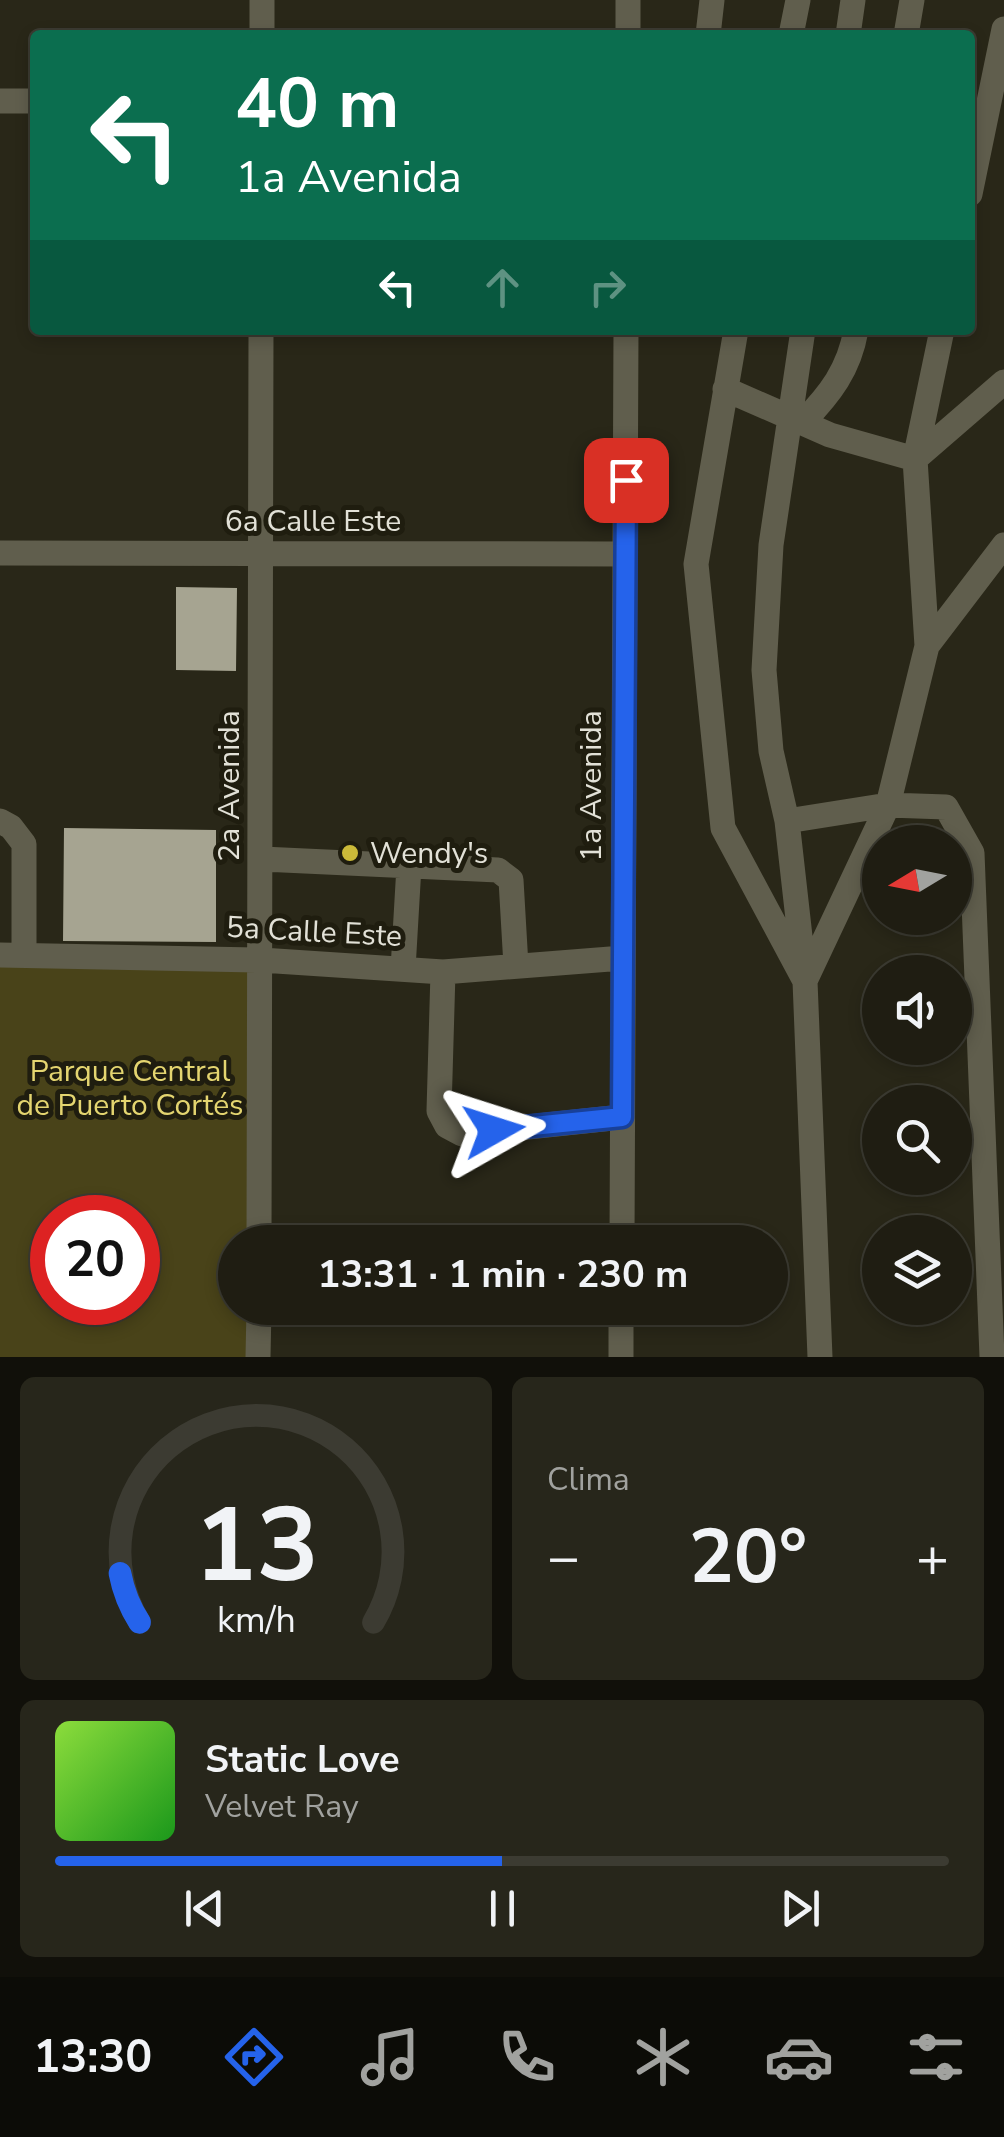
<!DOCTYPE html>
<html lang="es">
<head>
<meta charset="utf-8">
<style>
  :root { --surface:#1f1d12; --page:#27261b; --text:#f1f3f6; --muted:#a1a29f; --line:#3c3b32; --accent:#2563eb }
  body { margin:0; font-family:"Nunito Sans",sans-serif; background:var(--page); color:var(--text); height:100vh; display:flex; flex-direction:column; font-size:38px; white-space:nowrap }
  * { box-sizing:border-box; margin:0 }
  p { font-size:32px; color:var(--muted) }
  .icon { flex:none; width:55px; height:55px; fill:none; stroke:currentColor; stroke-width:2; stroke-linecap:round; stroke-linejoin:round }
  .map { position:relative; height:1357px; overflow:hidden }
  .details { display:flex; flex-direction:column; gap:20px; padding:20px; background:#11100a; flex:1 }
  .details>* { flex:none }
  .hud { position:absolute; left:30px; top:30px; width:945px; height:305px; border-radius:10px; box-shadow:0 5px 15px #0003,0 0 0 2px var(--line); background:#0b6e4f; color:#fff; overflow:hidden }
  .needle { width:65px; rotate:260deg }
  .buttons { position:absolute; left:862px; top:825px; display:grid; gap:20px }
  .buttons a { display:grid; place-items:center; width:110px; height:110px; border-radius:50%; background:var(--surface); box-shadow:0 5px 15px #0003,0 0 0 2px var(--line); font-size:50px }
  .speed { position:absolute; left:30px; top:1195px; display:flex; gap:20px; font-size:50px; font-weight:700; text-align:center }
  .speed>* { display:grid; place-content:center; width:130px; height:130px; border-radius:50%; background:var(--surface); box-shadow:0 5px 15px #0003,0 0 0 2px var(--line); line-height:1 }
  .speed .limit { border:15px solid #d22; background:#fff; color:#111 }
  .pin { position:absolute; display:grid; place-items:center; width:85px; height:85px; color:#fff; margin:-42px; border-radius:20px; box-shadow:0 5px 15px #0006 }
  .me { position:absolute; width:110px; margin:-55px; rotate:84deg; stroke-linejoin:round; filter:drop-shadow(0 0 8px #0008) }
  .turn { display:flex; align-items:center; gap:35px; height:210px; padding:0 40px; font-size:45px }
  .turn .icon { width:130px; height:130px; stroke-width:2.5 }
  .turn b { display:block; font-size:70px; line-height:85px }
  .lanes { display:flex; align-items:center; height:95px; padding:0 40px; background:#0003; justify-content:center; gap:50px; direction:ltr }
  .lanes .off { opacity:.35 }
  .big { font-size:75px; font-weight:700; line-height:1.1 }
  .details .tile { flex:1; display:flex; flex-direction:column; justify-content:center; gap:15px; min-width:0; padding:0 35px; border-radius:15px; background:var(--page) }
  .details .dial { align-items:center; gap:0 }
  .dial svg { height:260px; overflow:visible; fill:none; stroke:var(--line); stroke-width:7; stroke-linecap:round; text-anchor:middle }
  .dial text { fill:var(--text); stroke:none }
  .song { display:flex; align-items:center; gap:30px }
  .cover { width:120px; height:120px; border-radius:15px; background:linear-gradient(135deg,hsl(90 70% 55%),hsl(120 70% 35%)) }
  .played { height:10px; border-radius:5px; background:linear-gradient(90deg,var(--accent) 50%,var(--line) 50%) }
  .keys { display:flex; justify-content:space-around; direction:ltr }
  .heat { display:flex; justify-content:space-between; align-items:center; font-size:55px; direction:ltr }
  .details .tiles { flex:1; display:grid; gap:20px; grid-template-columns:1fr 1fr }
  .tile:last-child { grid-column:span 2 }
  .trip { position:absolute; left:218px; top:1225px; width:570px; height:100px; border-radius:50px; background:var(--surface); box-shadow:0 5px 15px #0003,0 0 0 2px var(--line); font-weight:700; line-height:100px; text-align:center }
  .tabs { display:flex; height:160px; justify-content:space-around; align-items:center; background:#0c0c07; color:var(--muted) }
  .tabs .icon { width:70px; height:70px }
  .tabs .on { color:var(--accent) }
  .tabs b { font-size:45px; color:var(--text) }
  .map>svg:first-child { display:block }
  .green { fill:#494319; fill-rule:evenodd }
  .building { fill:#a6a491 }
  .lines { fill:none; stroke-linecap:round; stroke-linejoin:round }
  .minor { stroke:#605e4d; stroke-width:25 }
  .route-casing { stroke:#184099; stroke-width:25 }
  .route { stroke:#2563eb; stroke-width:18 }
  .poi-dot { fill:#cbba39; stroke:#1f1d0f; stroke-width:4 }
  .labels { text-anchor:middle; dominant-baseline:central; stroke-width:10; stroke-linejoin:round; paint-order:stroke }
  .street-label { font-size:30px; fill:#e2e1d7; stroke:#1f1d0f }
  .poi-label { font-size:30px; fill:#e2e1d7; stroke:#1f1d0f; text-anchor:start }
  .park-label { font-size:30px; fill:#e4d570; stroke:#1f1d0f }
</style>
</head>
<body>
<div class="map">
<svg width="1004" height="1357" viewBox="0 0 1004 1357">
  <rect width="100%" height="100%" fill="#292718"/>
  <!-- green -->
  <path class="green" d="M 0,958 L 261,960 L 259,1242 L 235,1242 L 235,1308 L 259,1308 L 258,1357 L 0,1357 ZM 52,1218 L 138,1218 L 138,1302 L 52,1302 Z"/>
  <!-- building -->
  <path class="building" d="M 176,587 L 237,588 L 236,671 L 176,670 Z
    M 64,828 L 216,830 L 216,942 L 63,941 Z"/>
  <g class="lines">
    <!-- minor -->
    <path class="minor" d="M 262,35 L 262,0
      M 628,35 L 628,0
      M 708,35 L 712,0
      M 791,35 L 798,0
      M 848,35 L 853,0
      M 906,35 L 912,0
      M 0,101 L 35,101
      M 970,194 L 1004,29
      M 736,330 L 696,564 L 723,828 L 805,981 L 820,1357
      M 803,330 L 771,545 L 764,670 L 771,751 L 787,821 L 805,981 L 888,805 L 927,646 L 915,459 L 942,330
      M 725,389 L 830,435 L 915,459 L 1004,382
      M 803,422 C 830,394 849,370 856,330
      M 0,553 L 625,554
      M 927,646 L 1004,545
      M 0,821 L 11,827 L 24,844 L 24,955
      M 787,821 L 888,805 L 946,807 L 972,853 L 992,1357
      M 262,859 L 498,870 L 511,880 L 516,966
      M 0,955 L 261,960 L 443,972 L 623,958
      M 403,969 L 409,866
      M 443,972 L 439,1111 L 447,1126 L 462,1134 L 622,1117
      M 259,1242 L 261,330
      M 622,1242 L 626,330
      M 258,1357 L 259,1308
      M 621,1357 L 621,1308"/>
  </g>
  <g class="lines">
    <defs>
      <path id="route" d="M 494,1130 L 622,1117 L 626,480"/>
    </defs>
    <!-- route casing -->
    <use href="#route" class="route-casing"/>
    <!-- route -->
    <use href="#route" class="route"/>
  </g>
  <!-- markers -->
  <circle class="poi-dot" cx="350" cy="853" r="10"/>
  <g class="labels">
    <!-- street labels -->
    <g class="street-label">
      <text x="313" y="521">6a Calle Este</text>
      <text transform="translate(229 786) rotate(-90)">2a Avenida</text>
      <text transform="translate(591 786) rotate(-90)">1a Avenida</text>
      <text transform="translate(314 932) rotate(3)">5a Calle Este</text>
    </g>
    <!-- poi labels -->
    <g class="poi-label">
      <text x="370" y="853">Wendy's</text>
    </g>
    <!-- park labels -->
    <g class="park-label">
      <text x="130" y="1071">Parque Central<tspan x="130" dy="34">de Puerto Cortés</tspan></text>
    </g>
  </g>
</svg>
<div class="buttons">
<a><svg class="needle" viewBox="-14 -14 28 28"><path d="M0-13l5 13h-10z" fill="#e53935"/><path d="M0 13l5-13h-10z" fill="#a1a29f"/></svg></a>
<a><svg class="icon" aria-label="sound" viewBox="0 0 24 24"><path d="M4 9h4l5-4v14l-5-4H4zM17 9q2 3 0 6"/></svg></a>
<a><svg class="icon" aria-label="search" viewBox="0 0 24 24"><circle cx="10" cy="10" r="6"/><path d="M15 15l6 6"/></svg></a>
<a><svg class="icon" aria-label="layers" viewBox="0 0 24 24"><path d="M12 4l9 5-9 5-9-5zM3 14l9 5 9-5"/></svg></a>
</div>
<div class="speed"><div class="limit">20</div></div>
<div class="pin" style="left:626px;top:480px;background:#d93025"><svg class="icon" aria-label="arrive" viewBox="0 0 24 24"><path d="M6 21V4h12l-3 4 3 4H6"/></svg></div>
<svg class="me" style="left:494px;top:1130px" viewBox="-20 -20 40 40"><path d="M0-17L14 15 0 8-14 15z" fill="#2563eb" stroke="#fff" stroke-width="4"/></svg>
<div class="trip">13:31 · 1 min · 230 m</div>
<div class="hud">
<div class="turn"><svg class="icon" aria-label="left" viewBox="0 0 24 24"><path d="M17 20v-9H6M10 6l-5 5 5 5"/></svg><div><b>40 m</b>1a Avenida</div></div>
<div class="lanes"><svg class="icon" aria-label="left" viewBox="0 0 24 24"><path d="M17 20v-9H6M10 6l-5 5 5 5"/></svg><svg class="icon off" aria-label="ahead" viewBox="0 0 24 24"><path d="M12 20V5M6 11l6-6 6 6"/></svg><svg class="icon off" aria-label="right" viewBox="0 0 24 24"><path d="M7 20v-9h11M14 6l5 5-5 5"/></svg></div>
</div>
</div>
<section class="details">
<div class="tiles">
<div class="tile dial"><svg viewBox="0 0 100 80">
<path d="M14 69A42 42 0 1 1 86 69"/>
<path d="M14 69A42 42 0 0 1 8 54" stroke="#2563eb"/>
<text x="50" y="56" font-size="32" font-weight="700">13</text>
<text x="50" y="72" font-size="11">km/h</text>
</svg></div>
<div class="tile"><p>Clima</p>
<div class="heat"><a>−</a><b class="big">20°</b><a>+</a></div>
</div>
<div class="tile">
<div class="song"><i class="cover"></i><div><b>Static Love</b><p>Velvet Ray</p></div></div>
<div class="played"></div>
<div class="keys"><svg class="icon" aria-label="previous" viewBox="0 0 24 24"><path d="M18 5L8 12l10 7zM5 5v14"/></svg><svg class="icon" aria-label="pause" viewBox="0 0 24 24"><path d="M8 5v14M16 5v14"/></svg><svg class="icon" aria-label="next" viewBox="0 0 24 24"><path d="M6 5l10 7-10 7zM19 5v14"/></svg></div>
</div>
</div>
</section>
<nav class="tabs">
<b>13:30</b>
<svg class="icon on" aria-label="directions" viewBox="0 0 24 24"><path d="M12 3l9 9-9 9-9-9zM9 14v-3h6M13 9l2 2-2 2"/></svg>
<svg class="icon" aria-label="music" viewBox="0 0 24 24"><path d="M9 18V5l10-2v13"/><circle cx="6" cy="18" r="3"/><circle cx="16" cy="16" r="3"/></svg>
<svg class="icon" aria-label="phone" viewBox="0 0 24 24"><path d="M5 4h4l2 5-3 2q2 4 5 5l2-3 5 2v4C11 20 4 13 5 4z"/></svg>
<svg class="icon" aria-label="climate" viewBox="0 0 24 24"><path d="M12 3v18M4 7l16 10M4 17L20 7"/></svg>
<svg class="icon" aria-label="car" viewBox="0 0 24 24"><path d="M5 17H2v-5l4-1 3-4h7l3 4 3 1v5h-3M9 17h6M6 11h13"/><circle cx="7" cy="17" r="2"/><circle cx="17" cy="17" r="2"/></svg>
<svg class="icon" aria-label="filters" viewBox="0 0 24 24"><path d="M4 7h16M4 17h16"/><circle cx="9" cy="7" r="2"/><circle cx="15" cy="17" r="2"/></svg>
</nav>
</body>
</html>
